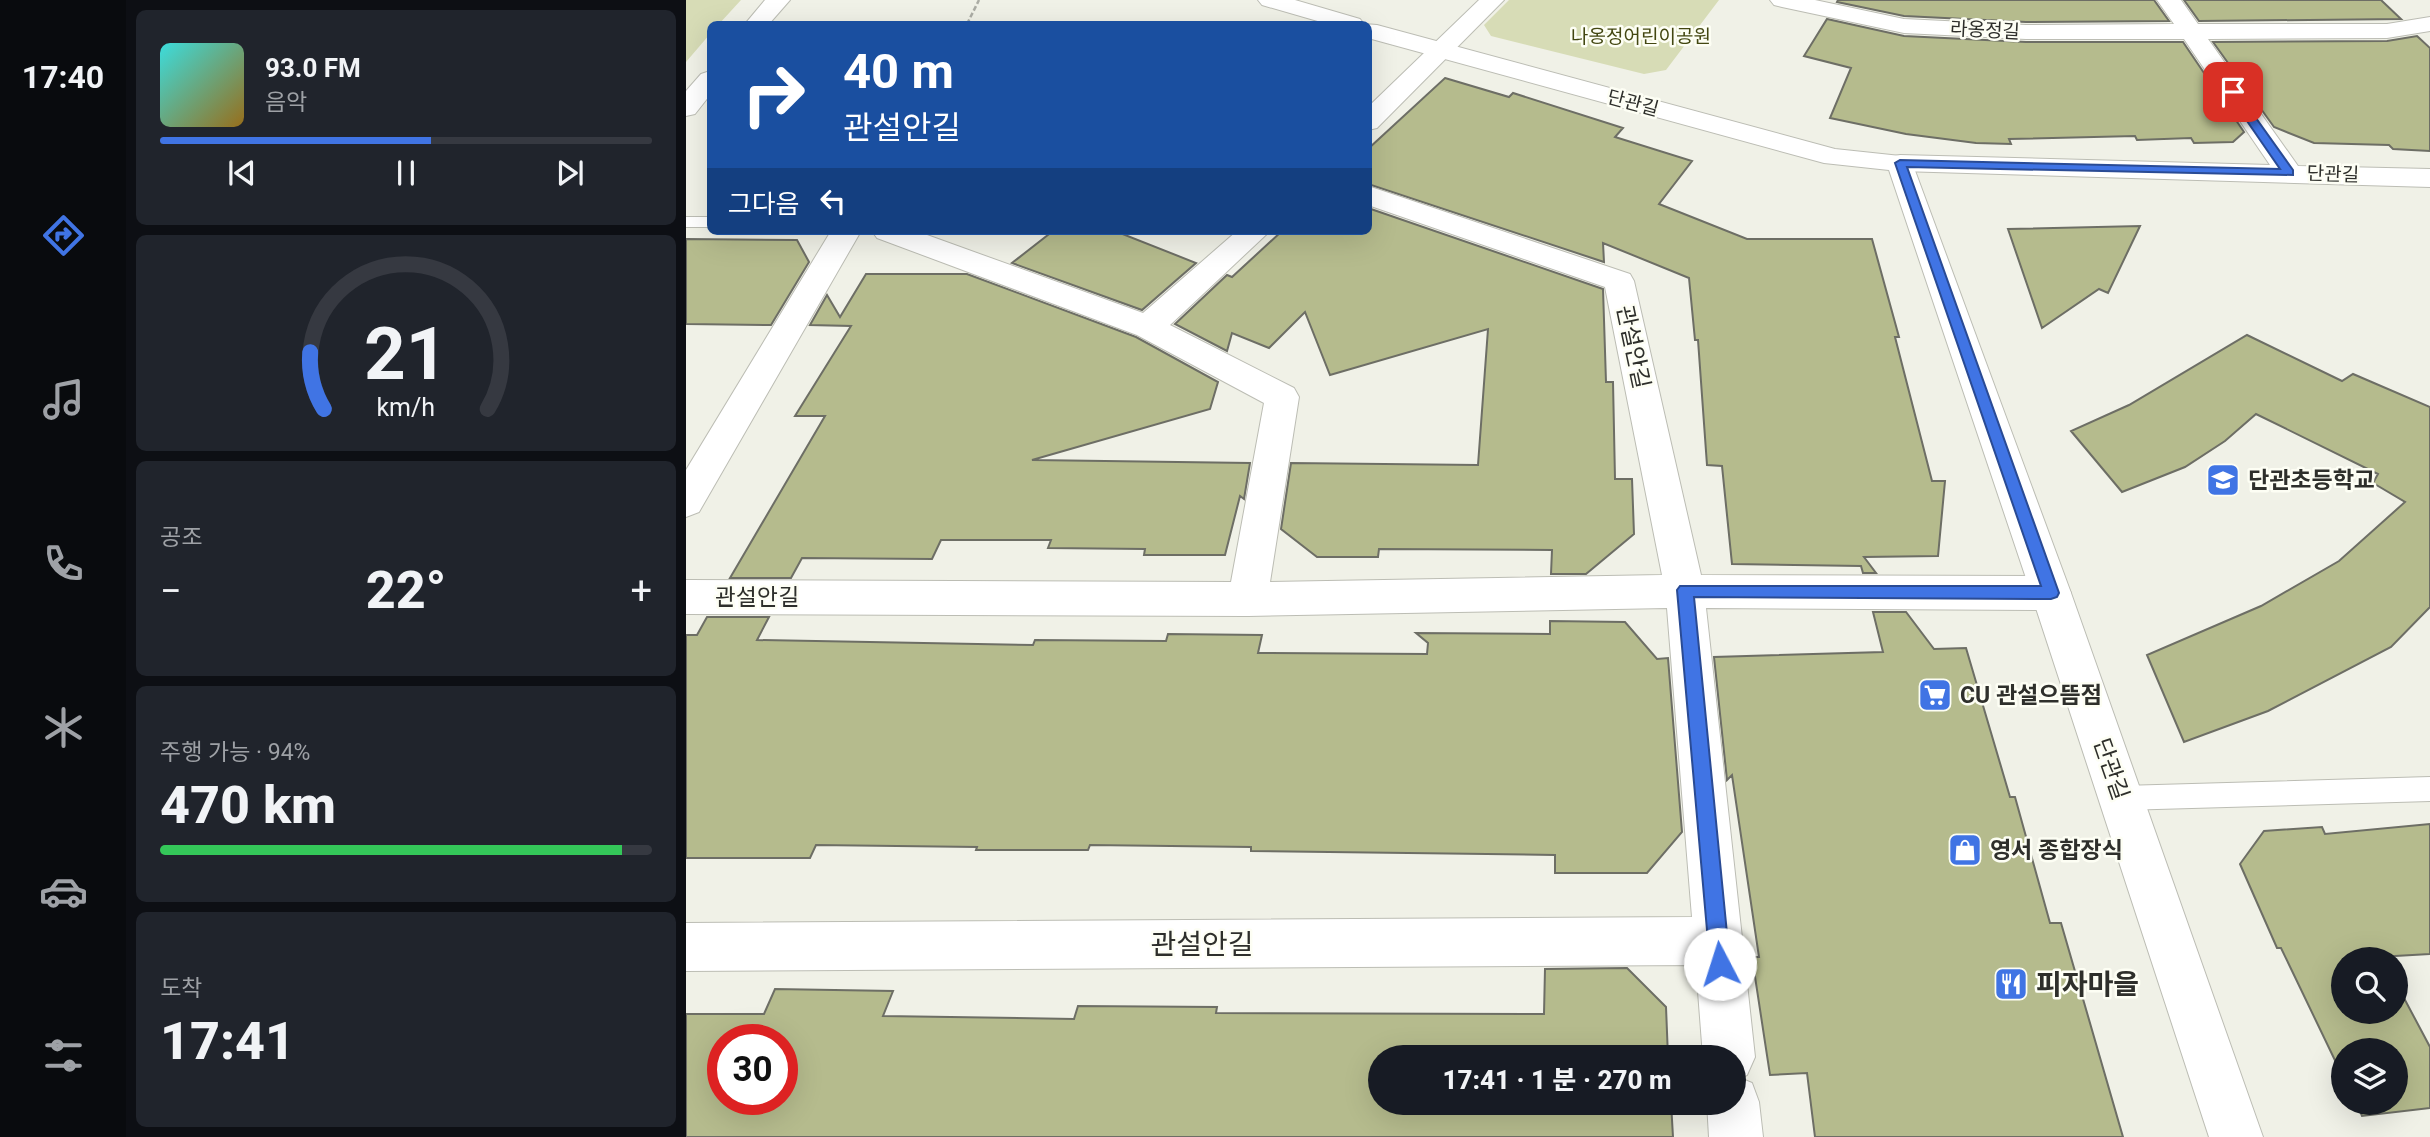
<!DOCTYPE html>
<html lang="ko">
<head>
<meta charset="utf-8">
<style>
  :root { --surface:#171b24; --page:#20242c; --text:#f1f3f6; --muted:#9ea1a6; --line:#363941; --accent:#4074e4 }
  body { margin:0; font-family:Roboto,"Noto Sans KR",sans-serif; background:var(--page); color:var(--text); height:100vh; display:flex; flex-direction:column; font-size:26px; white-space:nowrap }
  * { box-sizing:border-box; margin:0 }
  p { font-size:23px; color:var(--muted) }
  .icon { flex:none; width:38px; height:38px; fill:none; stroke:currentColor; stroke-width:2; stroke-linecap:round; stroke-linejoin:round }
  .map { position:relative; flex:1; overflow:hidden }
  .side { display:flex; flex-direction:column; gap:10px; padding:10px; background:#0d0f14; width:560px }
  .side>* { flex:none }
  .top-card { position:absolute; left:21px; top:21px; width:665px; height:214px; border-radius:10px; box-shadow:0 7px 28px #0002; background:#1a4fa0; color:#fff; overflow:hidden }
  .fabs { position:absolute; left:1645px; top:947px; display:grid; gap:14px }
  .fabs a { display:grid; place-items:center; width:77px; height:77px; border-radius:50%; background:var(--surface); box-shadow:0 7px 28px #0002; font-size:35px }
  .speed { position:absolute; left:21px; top:1024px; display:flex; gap:14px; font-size:35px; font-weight:700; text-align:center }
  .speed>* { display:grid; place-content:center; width:91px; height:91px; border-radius:50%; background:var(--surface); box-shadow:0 7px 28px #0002; line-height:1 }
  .speed .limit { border:10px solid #d22; background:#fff; color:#111 }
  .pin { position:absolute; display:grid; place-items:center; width:60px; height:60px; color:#fff; margin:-30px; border-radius:14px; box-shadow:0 4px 10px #0006 }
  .me { position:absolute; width:77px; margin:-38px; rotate:355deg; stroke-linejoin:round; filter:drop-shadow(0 0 5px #0008) }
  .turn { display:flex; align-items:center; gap:24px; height:147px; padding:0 21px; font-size:32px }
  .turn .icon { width:91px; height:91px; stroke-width:2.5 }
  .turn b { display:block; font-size:49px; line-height:60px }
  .then { display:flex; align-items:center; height:66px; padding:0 21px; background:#0003; gap:14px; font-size:26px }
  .big { font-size:52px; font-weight:800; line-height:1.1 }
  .side .card { flex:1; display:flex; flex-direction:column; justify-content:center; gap:10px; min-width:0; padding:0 24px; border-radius:10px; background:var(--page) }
  .side .dial { align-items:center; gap:0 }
  .dial svg { height:182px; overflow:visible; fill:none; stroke:var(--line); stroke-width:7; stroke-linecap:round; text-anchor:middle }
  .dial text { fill:var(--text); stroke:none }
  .song { display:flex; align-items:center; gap:21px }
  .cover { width:84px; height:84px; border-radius:10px; background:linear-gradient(135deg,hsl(180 70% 55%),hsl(40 70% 35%)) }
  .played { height:7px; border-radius:4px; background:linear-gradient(90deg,var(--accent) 55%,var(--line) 55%) }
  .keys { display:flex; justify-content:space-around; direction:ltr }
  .heat { display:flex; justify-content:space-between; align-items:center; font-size:38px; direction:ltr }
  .charge { height:10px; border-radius:5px; background:linear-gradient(90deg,#34c759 94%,var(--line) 0) }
  .trip { position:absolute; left:682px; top:1045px; width:378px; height:70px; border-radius:35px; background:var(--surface); box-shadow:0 7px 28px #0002; font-weight:800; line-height:70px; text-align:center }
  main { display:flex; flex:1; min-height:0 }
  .menu { display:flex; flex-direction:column; width:126px; justify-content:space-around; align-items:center; background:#090b0e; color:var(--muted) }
  .menu .icon { width:49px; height:49px }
  .menu .active { color:var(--accent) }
  .menu b { font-size:32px; color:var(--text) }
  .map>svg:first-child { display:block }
  .green { fill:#d7dcb6 }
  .building { fill:#b5bb8d; stroke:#6d6e65; stroke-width:2; fill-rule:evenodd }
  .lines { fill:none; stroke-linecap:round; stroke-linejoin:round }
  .lane-casing { stroke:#bcbdb4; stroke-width:2 }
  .street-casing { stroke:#bcbdb4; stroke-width:2 }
  .secondary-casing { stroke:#bcbdb4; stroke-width:2 }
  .path { stroke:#acada5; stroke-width:2.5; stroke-dasharray:5 2.5; stroke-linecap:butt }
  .lane { fill:#fff; fill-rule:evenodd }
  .street { fill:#fff; fill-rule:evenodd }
  .secondary { fill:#fff; fill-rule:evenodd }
  .route { fill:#4074e4; stroke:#2a4b94; stroke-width:2 }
  .labels { text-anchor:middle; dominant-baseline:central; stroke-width:5; stroke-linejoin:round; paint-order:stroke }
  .far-street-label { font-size:19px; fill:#2e2f2b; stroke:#fdfef4 }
  .far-park-label { font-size:19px; fill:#434711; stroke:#fdfef4 }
  .street-label { font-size:23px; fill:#2e2f2b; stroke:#fdfef4 }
  .poi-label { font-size:23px; font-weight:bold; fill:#2e2f2b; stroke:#fdfef4; text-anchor:start }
  .near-street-label { font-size:28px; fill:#2e2f2b; stroke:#fdfef4 }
  .near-poi-label { font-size:28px; font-weight:bold; fill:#2e2f2b; stroke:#fdfef4; text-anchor:start }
</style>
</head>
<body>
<main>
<nav class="menu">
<b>17:40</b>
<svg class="icon active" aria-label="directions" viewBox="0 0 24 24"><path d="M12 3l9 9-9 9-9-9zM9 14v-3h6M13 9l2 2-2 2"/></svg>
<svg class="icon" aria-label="music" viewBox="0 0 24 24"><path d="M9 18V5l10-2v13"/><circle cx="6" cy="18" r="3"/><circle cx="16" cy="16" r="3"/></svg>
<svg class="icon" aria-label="phone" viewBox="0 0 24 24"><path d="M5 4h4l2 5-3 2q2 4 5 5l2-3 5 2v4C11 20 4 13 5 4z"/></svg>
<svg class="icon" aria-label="climate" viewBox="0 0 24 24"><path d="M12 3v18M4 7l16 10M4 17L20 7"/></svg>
<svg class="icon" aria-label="car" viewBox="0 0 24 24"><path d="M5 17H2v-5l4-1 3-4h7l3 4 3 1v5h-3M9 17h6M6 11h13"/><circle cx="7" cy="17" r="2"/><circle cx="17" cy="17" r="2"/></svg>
<svg class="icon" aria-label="filters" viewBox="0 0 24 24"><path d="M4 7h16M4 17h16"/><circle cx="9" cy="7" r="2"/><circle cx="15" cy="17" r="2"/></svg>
</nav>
<section class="side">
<div class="card">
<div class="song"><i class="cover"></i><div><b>93.0 FM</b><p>음악</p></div></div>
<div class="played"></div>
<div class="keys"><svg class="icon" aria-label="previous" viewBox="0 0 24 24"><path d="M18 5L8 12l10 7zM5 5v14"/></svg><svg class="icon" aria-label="pause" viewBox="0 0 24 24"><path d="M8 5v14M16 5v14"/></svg><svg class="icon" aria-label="next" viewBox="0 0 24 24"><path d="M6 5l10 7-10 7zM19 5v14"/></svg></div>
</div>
<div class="card dial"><svg viewBox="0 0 100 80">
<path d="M14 69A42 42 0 1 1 86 69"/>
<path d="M14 69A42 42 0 0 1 8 44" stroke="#4074e4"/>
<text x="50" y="56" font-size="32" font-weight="700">21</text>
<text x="50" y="72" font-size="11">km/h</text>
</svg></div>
<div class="card"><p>공조</p>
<div class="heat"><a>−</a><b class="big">22°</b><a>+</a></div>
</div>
<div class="card"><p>주행 가능 · 94%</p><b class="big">470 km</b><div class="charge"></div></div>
<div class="card"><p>도착</p><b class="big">17:41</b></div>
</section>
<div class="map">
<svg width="1744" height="1137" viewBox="0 0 1744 1137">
  <rect width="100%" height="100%" fill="#f0f1e7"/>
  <!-- green -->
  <path class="green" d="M 0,0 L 55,0 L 33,24 L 24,24 L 24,34 L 0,62 Z
    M 823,0 L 1033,0 L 980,70 L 958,74 L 805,36 L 798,25 Z"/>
  <!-- building -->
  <path class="building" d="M 1152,0 L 1468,0 L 1483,21 L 1340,22 L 1218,16 L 1151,2 Z
    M 1498,0 L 1695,0 L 1715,19 L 1513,21 Z
    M 1141,19 L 1218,36 L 1340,42 L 1497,42 L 1558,132 L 1547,142 L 1508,143 L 1505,138 L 1451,140 L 1449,136 L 1323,139 L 1325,144 L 1290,143 L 1220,134 L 1144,118 L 1165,68 L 1118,56 Z
    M 1731,36 L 1744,48 L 1744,151 L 1707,149 L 1703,145 L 1628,143 L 1588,127 L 1527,42 L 1701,41 Z
    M 759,78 L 823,97 L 827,93 L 937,128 L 929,137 L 1006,161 L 973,204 L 1061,239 L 1186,239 L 1213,337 L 1209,337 L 1246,481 L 1259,481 L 1252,556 L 1178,557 L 1190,573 L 1177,573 L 1175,566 L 1046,564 L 1036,466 L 1021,465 L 1012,340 L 1009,340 L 1003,278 L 917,243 L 918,262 L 682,184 L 682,149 Z
    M 682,208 L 917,289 L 920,382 L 927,382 L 929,479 L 946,479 L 948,534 L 900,574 L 865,574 L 866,550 L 693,549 L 692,557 L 631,557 L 595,529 L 605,463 L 792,465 L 802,329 L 644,375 L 619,312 L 583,348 L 546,333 L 541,351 L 489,324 L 541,275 L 546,277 L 596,231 L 682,231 Z
    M 1454,226 L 1422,293 L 1413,289 L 1356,328 L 1322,229 Z
    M 367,231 L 429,231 L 510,263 L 456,310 L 326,263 Z
    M 0,239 L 111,240 L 123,262 L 85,325 L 0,324 Z
    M 180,274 L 281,274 L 450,337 L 532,382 L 524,409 L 346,460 L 564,463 L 558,499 L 554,496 L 539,555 L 458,555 L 459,549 L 362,548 L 365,540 L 255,540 L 246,559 L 116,558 L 105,578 L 44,578 L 139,416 L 109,416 L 165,326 L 124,325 L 141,295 L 154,317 Z
    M 1561,335 L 1656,381 L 1667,374 L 1744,407 L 1744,607 L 1705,647 L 1582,711 L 1498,742 L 1461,655 L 1575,606 L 1653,561 L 1719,502 L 1687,483 L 1692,474 L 1570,414 L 1539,441 L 1499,467 L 1436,492 L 1385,431 L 1443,405 Z
    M 1187,612 L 1220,612 L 1248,649 L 1280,648 L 1324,797 L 1329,797 L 1364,923 L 1375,923 L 1437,1137 L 1129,1137 L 1121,1073 L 1084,1075 L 1066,957 L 1073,957 L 1046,775 L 1041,780 L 1028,657 L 1197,652 Z
    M 21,617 L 83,617 L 71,640 L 347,645 L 349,640 L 480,641 L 482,634 L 576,635 L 572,653 L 741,654 L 742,643 L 730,633 L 864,634 L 864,621 L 939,622 L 971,659 L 982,658 L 996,832 L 961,873 L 869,873 L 869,855 L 565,851 L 565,847 L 404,845 L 402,850 L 290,850 L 291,847 L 130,845 L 124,858 L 0,858 L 0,635 L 11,635 Z
    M 1744,824 L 1744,954 L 1657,959 L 1657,1012 L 1710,1012 L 1710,983 L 1744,1047 L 1744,1108 L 1676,1116 L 1670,1102 L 1710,1102 L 1710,1050 L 1657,1050 L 1657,1077 L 1595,948 L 1591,948 L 1554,864 L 1578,831 L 1636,827 L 1639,834 Z
    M 941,968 L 980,1007 L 982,1057 L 695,1057 L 695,1102 L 985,1102 L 987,1137 L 0,1137 L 0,1014 L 78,1014 L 89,989 L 207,991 L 197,1016 L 388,1019 L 392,1006 L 531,1007 L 530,1013 L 858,1014 L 859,969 ZM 37,1040 L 96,1040 L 96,1099 L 37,1099 Z"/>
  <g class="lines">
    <defs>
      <path id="lane" d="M 0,217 L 24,217 L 24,227 L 0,227 Z
        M 1744,777 L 1744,801 L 1436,810 L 1427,806 L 1424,798 L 1427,790 L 1436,786 Z"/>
      <path id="street" d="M 79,0 L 104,0 L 83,24 L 59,24 Z
        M 793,0 L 818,0 L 691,128 L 682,130 L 682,107 Z
        M 1084,0 L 1129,0 L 1218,19 L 1340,25 L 1488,24 L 1471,0 L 1495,0 L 1512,24 L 1701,24 L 1744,17 L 1744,31 L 1701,38 L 1522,39 L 1612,166 L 1744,169 L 1744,187 L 1214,171 L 1204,169 L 1200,163 L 1204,157 L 1214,155 L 1584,165 L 1498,39 L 1340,39 L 1218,33 L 1096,7 L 1088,5 Z
        M 24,71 L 24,95 L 9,114 L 0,116 L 0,91 L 15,74 Z
        M 682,186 L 944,274 L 948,281 L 1015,575 L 1365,576 L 1379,581 L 1385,593 L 1379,605 L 1365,610 L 1020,608 L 1069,1057 L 1061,1075 L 1054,1078 L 1066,1083 L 1073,1102 L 1077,1137 L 1023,1137 L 1021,1102 L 1048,1102 L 1048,1057 L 1017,1057 L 1010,965 L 0,971 L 0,923 L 1006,917 L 981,608 L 562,616 L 0,614 L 0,580 L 545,582 L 578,403 L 451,335 L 191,238 L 186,231 L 230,231 L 457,313 L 551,231 L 584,231 L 484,325 L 608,388 L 613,397 L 584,582 L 976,575 L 919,287 L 682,205 Z
        M 145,231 L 175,231 L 13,512 L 0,517 L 0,470 Z"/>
      <path id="secondary" d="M 572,0 L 609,0 L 674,19 L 678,24 L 691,25 L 1149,149 L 1224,157 L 1385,593 L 1577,1137 L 1523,1137 L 1345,593 L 1203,170 L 1138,163 L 682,38 L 682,24 L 642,24 L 576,5 Z"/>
    </defs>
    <!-- lane casing -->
    <use href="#lane" class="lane-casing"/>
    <!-- street casing -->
    <use href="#street" class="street-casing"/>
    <!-- secondary casing -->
    <use href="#secondary" class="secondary-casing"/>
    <!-- path -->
    <path class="path" d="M 281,24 L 293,0"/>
    <!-- lane -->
    <use href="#lane" class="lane"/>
    <!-- street -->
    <use href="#street" class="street"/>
    <!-- secondary -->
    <use href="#secondary" class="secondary"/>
  </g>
  <!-- route -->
  <path class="route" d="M 1547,89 L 1550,90 L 1607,170 L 1607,175 L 1221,167 L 1373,593 L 1371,597 L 1365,599 L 1008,597 L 1044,964 L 1041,971 L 1034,974 L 1027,971 L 1024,964 L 991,590 L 994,586 L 1355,586 L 1209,163 L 1214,160 L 1594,169 L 1541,92 Z"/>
  <!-- icons -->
  <defs>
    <symbol id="school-square" viewBox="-11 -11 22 22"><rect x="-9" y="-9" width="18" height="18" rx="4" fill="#4074e4" stroke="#fdfef4"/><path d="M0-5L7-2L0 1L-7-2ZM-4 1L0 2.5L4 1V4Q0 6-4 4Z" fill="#fff"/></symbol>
    <symbol id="supermarket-square" viewBox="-11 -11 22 22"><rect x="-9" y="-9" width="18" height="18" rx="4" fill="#4074e4" stroke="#fdfef4"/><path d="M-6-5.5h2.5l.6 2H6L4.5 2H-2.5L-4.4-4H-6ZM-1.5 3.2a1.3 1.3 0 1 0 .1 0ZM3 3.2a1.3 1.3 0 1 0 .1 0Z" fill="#fff"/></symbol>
    <symbol id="shop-square" viewBox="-11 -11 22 22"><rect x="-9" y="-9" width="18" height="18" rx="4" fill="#4074e4" stroke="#fdfef4"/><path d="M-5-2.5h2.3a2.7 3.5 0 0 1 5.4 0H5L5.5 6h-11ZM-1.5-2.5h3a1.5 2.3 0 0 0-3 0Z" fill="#fff"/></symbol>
    <symbol id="restaurant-square" viewBox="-11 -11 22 22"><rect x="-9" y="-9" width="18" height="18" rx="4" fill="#4074e4" stroke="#fdfef4"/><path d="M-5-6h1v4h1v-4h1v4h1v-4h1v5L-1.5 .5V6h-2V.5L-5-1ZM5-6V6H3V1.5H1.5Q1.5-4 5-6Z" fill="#fff"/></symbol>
  </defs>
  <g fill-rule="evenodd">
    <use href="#school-square" x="1518" y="461" width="38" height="38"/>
    <use href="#supermarket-square" x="1230" y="676" width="38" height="38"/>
    <use href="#shop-square" x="1260" y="831" width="38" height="38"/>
    <use href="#restaurant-square" x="1306" y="965" width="38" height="38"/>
  </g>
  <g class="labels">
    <!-- far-street labels -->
    <g class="far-street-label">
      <text transform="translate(1299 30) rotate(3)">라옹정길</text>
      <text transform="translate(947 103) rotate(15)">단관길</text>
      <text transform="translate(1647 174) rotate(2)">단관길</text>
    </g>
    <!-- far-park labels -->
    <g class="far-park-label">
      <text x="955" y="36">나옹정어린이공원</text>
    </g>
    <!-- street labels -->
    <g class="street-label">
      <text transform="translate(947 347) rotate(78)">관설안길</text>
      <text x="71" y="597">관설안길</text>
      <text transform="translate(1425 769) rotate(71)">단관길</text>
    </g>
    <!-- poi labels -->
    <g class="poi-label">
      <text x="1562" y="480">단관초등학교</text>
      <text x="1274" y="695">CU 관설으뜸점</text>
      <text x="1304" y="850">영서 종합장식</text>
    </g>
    <!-- near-street labels -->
    <g class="near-street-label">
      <text x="516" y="944">관설안길</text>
    </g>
    <!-- near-poi labels -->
    <g class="near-poi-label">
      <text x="1350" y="984">피자마을</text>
    </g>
  </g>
</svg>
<div class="fabs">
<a><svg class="icon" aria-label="search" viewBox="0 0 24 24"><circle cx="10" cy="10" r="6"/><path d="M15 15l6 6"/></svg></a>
<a><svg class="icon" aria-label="layers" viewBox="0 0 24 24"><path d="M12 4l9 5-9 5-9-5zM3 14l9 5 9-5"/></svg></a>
</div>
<div class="speed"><div class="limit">30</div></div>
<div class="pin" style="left:1547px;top:92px;background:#d93025"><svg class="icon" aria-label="arrive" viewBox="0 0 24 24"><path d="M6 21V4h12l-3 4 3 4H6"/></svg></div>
<svg class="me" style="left:1034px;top:964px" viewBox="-20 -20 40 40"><circle r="19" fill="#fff"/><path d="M0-13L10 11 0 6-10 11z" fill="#4074e4"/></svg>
<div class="trip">17:41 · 1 분 · 270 m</div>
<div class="top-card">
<div class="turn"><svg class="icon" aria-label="right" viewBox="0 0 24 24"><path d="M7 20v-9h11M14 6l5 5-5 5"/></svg><div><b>40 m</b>관설안길</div></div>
<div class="then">그다음<svg class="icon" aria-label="left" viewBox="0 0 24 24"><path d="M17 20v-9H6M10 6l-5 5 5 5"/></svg></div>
</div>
</div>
</main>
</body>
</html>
